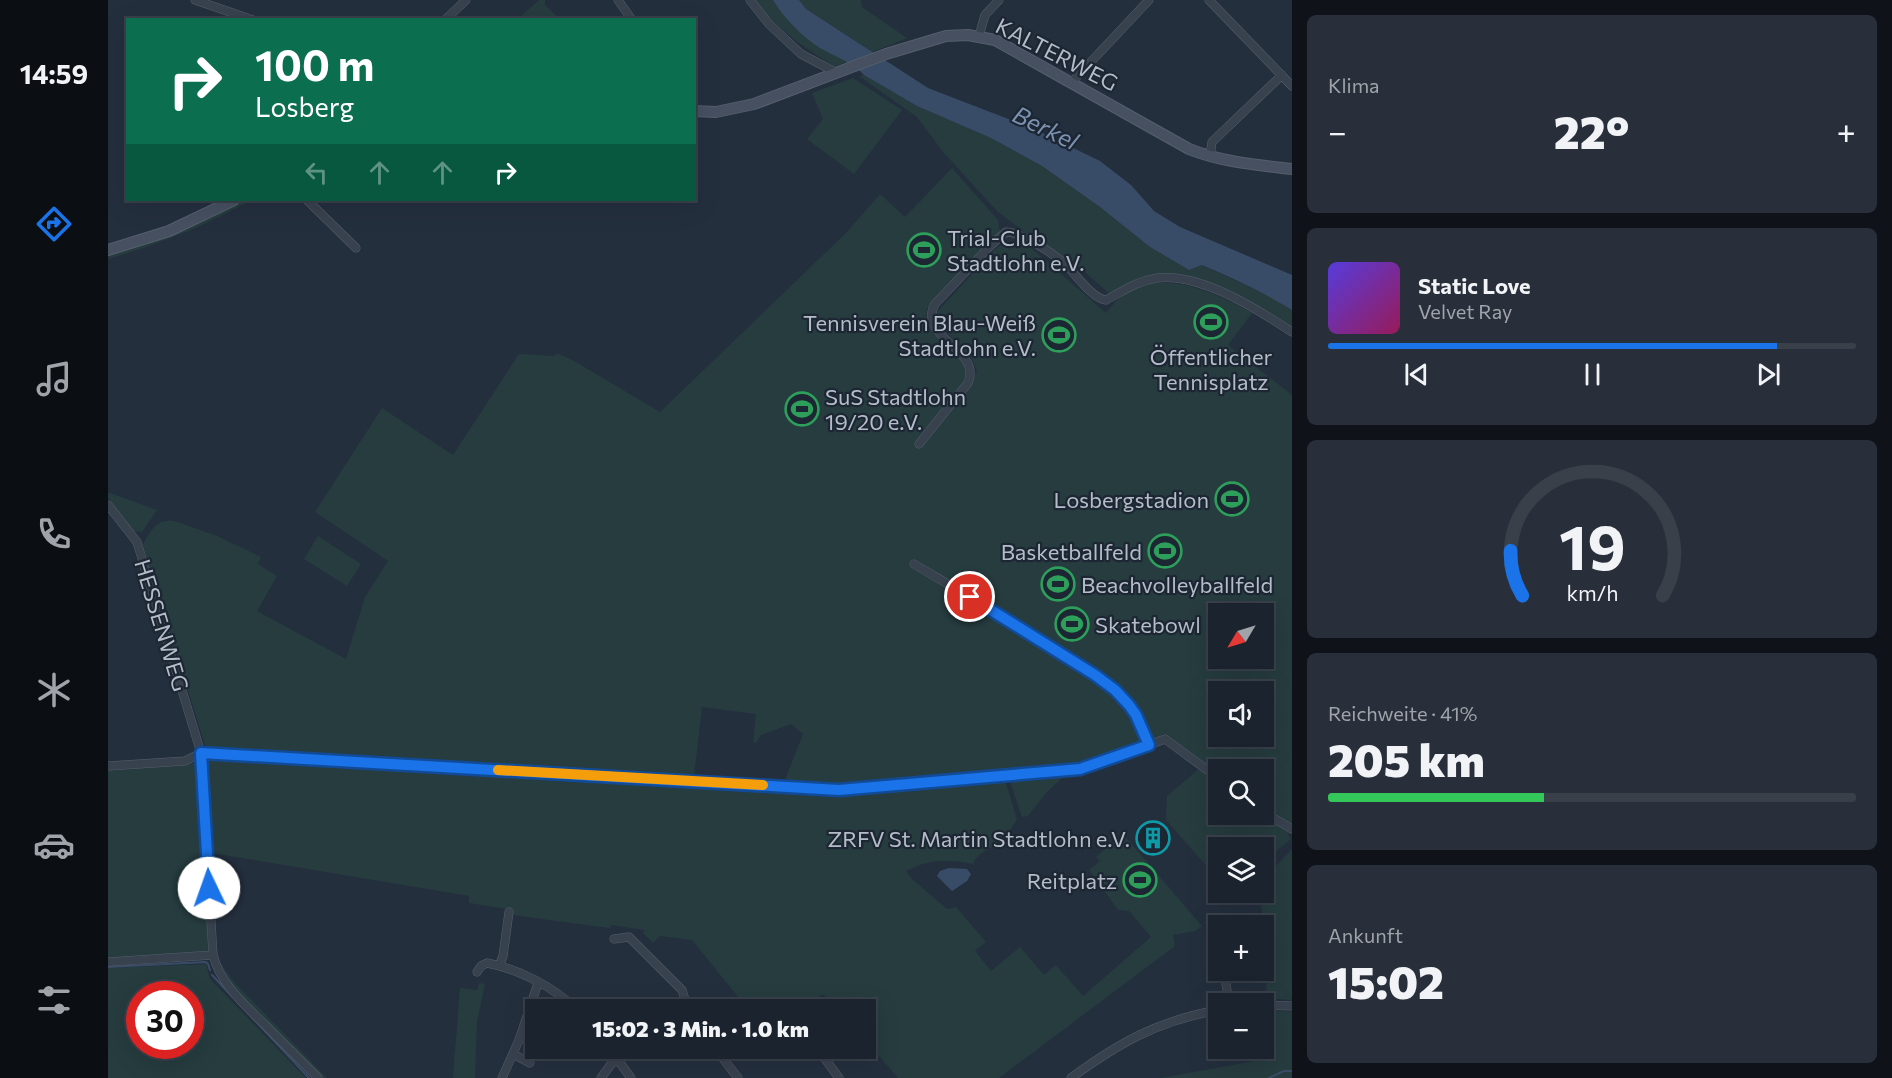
<!DOCTYPE html>
<html lang="de">
<head>
<meta charset="utf-8">
<style>
  :root { --surface:#1b232e; --page:#282f3a; --text:#f1f3f6; --muted:#a0a4aa; --line:#39404a; --accent:#1a73e8 }
  body { margin:0; font-family:Commissioner,sans-serif; background:var(--page); color:var(--text); height:100vh; display:flex; flex-direction:column; font-size:22px; white-space:nowrap }
  * { box-sizing:border-box; margin:0 }
  p { font-size:20px; color:var(--muted) }
  .icon { flex:none; width:33px; height:33px; fill:none; stroke:currentColor; stroke-width:2; stroke-linecap:round; stroke-linejoin:round }
  .map { position:relative; flex:1; overflow:hidden }
  .sheet { display:flex; flex-direction:column; gap:15px; padding:15px; background:#0f1319; width:600px }
  .sheet>* { flex:none }
  .hud { position:absolute; left:18px; top:18px; width:570px; height:183px; border-radius:0px; box-shadow:0 6px 24px #0002,0 0 0 2px var(--line); background:#0b6e4f; color:#fff; overflow:hidden }
  .needle { width:39px; rotate:232deg }
  .controls { position:absolute; left:1100px; top:603px; display:grid; gap:12px }
  .controls a { display:grid; place-items:center; width:66px; height:66px; border-radius:0px; background:var(--surface); box-shadow:0 6px 24px #0002,0 0 0 2px var(--line); font-size:30px }
  .speed { position:absolute; left:18px; top:981px; display:flex; gap:12px; font-size:30px; font-weight:700; text-align:center }
  .speed>* { display:grid; place-content:center; width:78px; height:78px; border-radius:50%; background:var(--surface); box-shadow:0 6px 24px #0002,0 0 0 2px var(--line); line-height:1 }
  .speed .limit { border:9px solid #d22; background:#fff; color:#111 }
  .pin { position:absolute; display:grid; place-items:center; width:51px; height:51px; color:#fff; margin:-26px; border:3px solid #fff; border-radius:50%; box-shadow:0 2px 6px #0007 }
  .me { position:absolute; width:66px; margin:-33px; rotate:357deg; stroke-linejoin:round; filter:drop-shadow(0 0 4px #0008) }
  .turn { display:flex; align-items:center; gap:21px; height:126px; padding:0 30px; font-size:27px }
  .turn .icon { width:78px; height:78px; stroke-width:2.5 }
  .turn b { display:block; font-size:42px; line-height:51px }
  .lanes { display:flex; align-items:center; height:57px; padding:0 30px; background:#0003; justify-content:center; gap:30px; direction:ltr }
  .lanes .off { opacity:.35 }
  .big { font-size:45px; font-weight:800; line-height:1.1 }
  .sheet .widget { flex:1; display:flex; flex-direction:column; justify-content:center; gap:9px; min-width:0; padding:0 21px; border-radius:9px; background:var(--page) }
  .sheet .dial { align-items:center; gap:0 }
  .dial svg { height:156px; overflow:visible; fill:none; stroke:var(--line); stroke-width:7; stroke-linecap:round; text-anchor:middle }
  .dial text { fill:var(--text); stroke:none }
  .song { display:flex; align-items:center; gap:18px }
  .cover { width:72px; height:72px; border-radius:9px; background:linear-gradient(135deg,hsl(250 70% 55%),hsl(330 70% 35%)) }
  .played { height:6px; border-radius:3px; background:linear-gradient(90deg,var(--accent) 85%,var(--line) 85%) }
  .keys { display:flex; justify-content:space-around; direction:ltr }
  .heat { display:flex; justify-content:space-between; align-items:center; font-size:33px; direction:ltr }
  .charge { height:9px; border-radius:4px; background:linear-gradient(90deg,#34c759 41%,var(--line) 0) }
  .trip { position:absolute; left:417px; top:999px; width:351px; height:60px; border-radius:0px; background:var(--surface); box-shadow:0 6px 24px #0002,0 0 0 2px var(--line); font-weight:800; line-height:60px; text-align:center }
  main { display:flex; flex:1; min-height:0 }
  .tab-bar { display:flex; flex-direction:column; width:108px; justify-content:space-around; align-items:center; background:#0b0e12; color:var(--muted) }
  .tab-bar .icon { width:42px; height:42px }
  .tab-bar .on { color:var(--accent) }
  .tab-bar b { font-size:27px; color:var(--text) }
  .map>svg:first-child { display:block }
  .green { fill:#263c3f; fill-rule:evenodd }
  .water { fill:#394c67 }
  .lines { fill:none; stroke-linecap:round; stroke-linejoin:round }
  .stream { stroke:#394c67; stroke-width:2 }
  .street-casing { stroke:#565f6c; stroke-width:9 }
  .secondary-casing { stroke:#565f6c; stroke-width:12 }
  .street { stroke:#38414e; stroke-width:8 }
  .secondary { stroke:#465061; stroke-width:10 }
  .route-casing { stroke:#114b97; stroke-width:15 }
  .route { stroke:#1a73e8; stroke-width:10 }
  .slow { stroke:#f59e0b; stroke-width:10 }
  .labels { text-anchor:middle; dominant-baseline:central; stroke-width:4.5; stroke-linejoin:round; paint-order:stroke }
  .street-label { font-size:22px; fill:#b4bcc9; stroke:#1d2633 }
  .poi-label { font-size:22px; fill:#b4bcc9; stroke:#1d2633; text-anchor:end }
  .water-label { font-size:24px; font-style:italic; fill:#7c92b1; stroke:#1d2633 }
</style>
</head>
<body>
<main>
<nav class="tab-bar">
<b>14:59</b>
<svg class="icon on" aria-label="directions" viewBox="0 0 24 24"><path d="M12 3l9 9-9 9-9-9zM9 14v-3h6M13 9l2 2-2 2"/></svg>
<svg class="icon" aria-label="music" viewBox="0 0 24 24"><path d="M9 18V5l10-2v13"/><circle cx="6" cy="18" r="3"/><circle cx="16" cy="16" r="3"/></svg>
<svg class="icon" aria-label="phone" viewBox="0 0 24 24"><path d="M5 4h4l2 5-3 2q2 4 5 5l2-3 5 2v4C11 20 4 13 5 4z"/></svg>
<svg class="icon" aria-label="climate" viewBox="0 0 24 24"><path d="M12 3v18M4 7l16 10M4 17L20 7"/></svg>
<svg class="icon" aria-label="car" viewBox="0 0 24 24"><path d="M5 17H2v-5l4-1 3-4h7l3 4 3 1v5h-3M9 17h6M6 11h13"/><circle cx="7" cy="17" r="2"/><circle cx="17" cy="17" r="2"/></svg>
<svg class="icon" aria-label="filters" viewBox="0 0 24 24"><path d="M4 7h16M4 17h16"/><circle cx="9" cy="7" r="2"/><circle cx="15" cy="17" r="2"/></svg>
</nav>
<div class="map">
<svg width="1184" height="1078" viewBox="0 0 1184 1078">
  <rect width="100%" height="100%" fill="#242f3e"/>
  <!-- green -->
  <path class="green" d="M 431,0 L 437,0 L 437,5 L 452,19 L 417,19 L 413,16 Z
    M 646,0 L 665,0 L 668,5 L 740,62 L 726,66 C 694,46 670,30 646,0 Z
    M 691,0 L 753,0 L 754,7 L 799,38 L 765,52 L 698,9 Z
    M 756,75 L 809,106 L 883,138 L 934,166 L 992,207 L 1042,247 L 1081,270 L 1094,265 L 1161,296 L 1184,310 L 1184,326 L 1137,299 L 1054,277 L 1001,293 L 971,267 L 915,231 L 889,211 L 835,152 L 809,117 L 751,76 Z
    M 745,78 L 794,110 L 746,174 L 699,139 L 715,119 L 704,93 Z
    M 844,168 L 890,220 L 892,232 L 819,309 C 812,334 849,350 859,369 L 856,382 L 808,441 L 812,446 L 863,384 L 869,371 L 864,359 L 832,325 L 828,319 L 829,312 L 887,249 C 899,240 910,239 922,247 L 998,313 C 1003,307 1008,300 1014,296 C 1054,267 1106,292 1144,313 L 1120,345 L 1184,395 L 1184,826 L 1155,809 L 1155,770 L 1110,770 L 1110,776 L 1055,734 L 1046,740 L 1041,738 L 1022,703 L 985,676 C 1006,694 1036,714 1034,744 L 973,764 L 959,767 L 735,786 L 676,782 L 695,734 L 683,724 L 653,735 L 648,743 L 645,742 L 648,714 L 594,707 L 586,777 L 106,749 L 97,745 L 35,545 C 42,531 49,518 67,521 L 109,536 L 153,557 L 150,564 L 169,576 L 149,611 L 238,659 L 257,597 L 280,561 L 207,512 L 274,408 L 345,455 L 411,354 L 446,356 L 449,353 L 468,362 L 552,412 L 738,233 L 772,194 L 797,217 ZM 1110,614 L 1155,614 L 1155,658 L 1110,658 ZM 1110,692 L 1155,692 L 1155,736 L 1110,736 Z
    M 133,200 L 143,200 C 98,226 51,244 0,259 L 0,252 L 102,217 Z
    M 0,493 L 5,494 L 49,510 L 34,532 L 25,531 L 0,498 Z
    M 210,536 L 253,564 L 239,586 L 196,559 Z
    M 106,757 L 735,794 L 897,780 L 909,819 C 904,829 896,838 887,845 C 878,851 869,854 865,864 C 837,859 823,859 798,871 L 804,879 L 839,909 L 848,907 L 878,942 L 867,951 L 883,971 L 912,947 L 936,975 L 948,965 L 975,996 L 1043,937 L 1021,911 L 1010,910 L 981,870 L 992,861 L 988,857 L 1015,834 L 1094,926 L 1087,931 L 1065,935 L 1067,946 L 891,1078 L 790,1078 L 758,1041 L 758,1010 L 730,1009 L 715,994 L 694,1009 L 640,1009 L 584,940 L 552,936 L 545,943 L 535,933 L 537,930 L 504,925 L 501,928 L 404,915 L 399,909 L 361,903 L 361,896 L 104,853 L 99,762 Z
    M 86,760 L 90,762 L 100,949 L 98,954 L 0,958 L 0,770 L 86,763 Z
    M 1092,768 L 1110,781 L 1110,814 L 1155,814 L 1179,832 L 1183,839 L 1155,862 L 1155,848 L 1110,848 L 1110,879 L 1058,820 L 1059,796 Z
    M 957,775 L 938,793 L 920,816 L 914,817 L 901,779 Z
    M 1184,849 L 1184,995 L 1183,1000 L 1159,998 L 1153,901 L 1147,893 L 1155,892 L 1155,880 Z
    M 111,961 L 125,981 L 219,1078 L 214,1078 L 126,987 Z
    M 98,964 L 102,979 L 198,1078 L 0,1078 L 0,968 ZM 82,994 L 82,1046 L 32,1046 L 32,994 Z
    M 371,983 L 377,984 L 369,1022 L 367,1078 L 345,1078 L 352,988 L 369,990 Z
    M 1160,1010 L 1184,1012 L 1184,1078 L 1053,1078 L 1163,1058 Z"/>
  <!-- water -->
  <path class="water" d="M 665,0 L 691,0 L 698,9 L 820,88 L 926,129 L 992,161 L 1023,185 L 1046,211 L 1072,227 L 1184,275 L 1184,310 C 1155,292 1125,278 1094,265 L 1081,270 L 1042,247 L 992,207 L 934,166 L 883,138 L 809,106 L 756,75 C 745,63 730,58 716,50 C 698,41 675,17 665,0 Z
    M 841,868 L 859,869 L 863,874 L 859,881 L 844,891 L 829,876 L 832,871 Z"/>
  <g class="lines">
    <!-- stream -->
    <path class="stream" d="M 0,967 L 98,962 L 100,964 L 102,970
      M 104,975 L 201,1078
      M 1161,1078 L 1176,1071 L 1184,1071"/>
    <defs>
      <path id="street" d="M 87,0 L 145,20
        M 510,0 L 524,20
        M 642,0 L 661,24 L 693,54 L 729,73
        M 1101,0 L 1184,86
        M 337,20 L 358,0
        M 871,36 L 877,15 L 891,0
        M 964,82 L 1041,0
        M 1102,156 L 1104,142 L 1174,75
        M 199,200 L 248,248
        M 811,444 L 860,383 C 875,349 808,338 827,304 L 883,245 L 898,232 C 913,232 944,253 956,263 C 967,273 984,299 998,300 C 1015,291 1029,281 1049,278 C 1093,273 1149,309 1184,332
        M 0,505 L 29,542 L 93,753 L 105,955 C 113,985 136,1004 157,1025 C 175,1043 192,1060 210,1078
        M 1041,745 L 1057,739 L 1110,778
        M 0,766 L 77,761 L 93,753 L 731,790 L 972,769 L 1041,745 C 1036,731 1030,716 1021,704 C 1002,681 972,666 947,650 C 901,620 853,592 806,564
        M 1155,812 L 1184,829
        M 1110,932 L 1110,934
        M 506,939 L 521,937 L 574,990 L 578,1003 L 577,1010
        M 0,962 L 105,955
        M 391,966 L 395,956 L 401,912
        M 1116,970 L 1121,1004
        M 369,972 L 373,966 L 379,963 C 411,969 446,987 469,1010
        M 1155,1005 L 1184,1006
        M 501,1048 L 523,1078
        M 607,1048 L 630,1078
        M 709,1048 L 731,1078
        M 405,1054 L 422,1063
        M 394,1078 L 411,1040 L 430,983
        M 493,1078 L 504,1063 L 523,1048
        M 963,1078 C 1012,1042 1050,1021 1110,1010"/>
      <path id="secondary" d="M 586,111 L 608,112 L 646,104 L 778,54 L 838,36 L 860,35 L 887,40 L 1081,149 C 1113,162 1150,165 1184,169
        M 0,250 L 61,231 L 126,200"/>
    </defs>
    <!-- street casing -->
    <use href="#street" class="street-casing"/>
    <!-- secondary casing -->
    <use href="#secondary" class="secondary-casing"/>
    <!-- street -->
    <use href="#street" class="street"/>
    <!-- secondary -->
    <use href="#secondary" class="secondary"/>
  </g>
  <g class="lines">
    <defs>
      <path id="route" d="M 101,888 L 93,753 L 731,790 L 972,769 L 1041,745 L 1028,715 L 1021,705 L 1007,690 L 987,675 L 862,597"/>
    </defs>
    <!-- route casing -->
    <use href="#route" class="route-casing"/>
    <!-- route -->
    <use href="#route" class="route"/>
    <!-- slow -->
    <path class="slow" d="M 390,770 L 655,785"/>
  </g>
  <!-- icons -->
  <defs>
    <symbol id="stadium-ring" viewBox="-11 -11 22 22"><circle r="9.5" fill="#1d2633" stroke="#2e9e5b" stroke-width="1.5"/><path d="M0-5a6.5 5 0 1 0 0 10a6.5 5 0 1 0 0-10ZM-3.5-1.8h7v3.6h-7Z" fill="#2e9e5b"/></symbol>
    <symbol id="building-ring" viewBox="-11 -11 22 22"><circle r="9.5" fill="#1d2633" stroke="#0f9aa8" stroke-width="1.5"/><path d="M-4-6H4V6H1V3H-1V6H-4ZM-2.5-4.3h1.7v1.8h-1.7ZM.8-4.3h1.7v1.8H.8ZM-2.5-1h1.7V.8h-1.7ZM.8-1h1.7V.8H.8Z" fill="#0f9aa8"/></symbol>
  </defs>
  <g fill-rule="evenodd">
    <use href="#stadium-ring" x="797" y="231" width="38" height="38"/>
    <use href="#stadium-ring" x="1084" y="303" width="38" height="38"/>
    <use href="#stadium-ring" x="932" y="316" width="38" height="38"/>
    <use href="#stadium-ring" x="675" y="390" width="38" height="38"/>
    <use href="#stadium-ring" x="1105" y="480" width="38" height="38"/>
    <use href="#stadium-ring" x="1038" y="532" width="38" height="38"/>
    <use href="#stadium-ring" x="931" y="565" width="38" height="38"/>
    <use href="#stadium-ring" x="945" y="605" width="38" height="38"/>
    <use href="#building-ring" x="1026" y="819" width="38" height="38"/>
    <use href="#stadium-ring" x="1013" y="861" width="38" height="38"/>
  </g>
  <g class="labels">
    <!-- street labels -->
    <g class="street-label">
      <text transform="translate(949 54) rotate(27)">KALTERWEG</text>
      <text transform="translate(54 625) rotate(73)">HESSENWEG</text>
    </g>
    <!-- poi labels -->
    <g class="poi-label">
      <text x="839" y="237" text-anchor="start">Trial-Club<tspan x="839" dy="25">Stadtlohn e.V.</tspan></text>
      <text x="928" y="322">Tennisverein Blau-Weiß<tspan x="928" dy="25">Stadtlohn e.V.</tspan></text>
      <text x="1103" y="356" text-anchor="middle">Öffentlicher<tspan x="1103" dy="25">Tennisplatz</tspan></text>
      <text x="717" y="396" text-anchor="start">SuS Stadtlohn<tspan x="717" dy="25">19/20 e.V.</tspan></text>
      <text x="1101" y="499">Losbergstadion</text>
      <text x="1034" y="551">Basketballfeld</text>
      <text x="973" y="584" text-anchor="start">Beachvolleyballfeld</text>
      <text x="987" y="624" text-anchor="start">Skatebowl</text>
      <text x="1022" y="838">ZRFV St. Martin Stadtlohn e.V.</text>
      <text x="1009" y="880">Reitplatz</text>
    </g>
    <!-- water labels -->
    <g class="water-label">
      <text transform="translate(938 127) rotate(26)">Berkel</text>
    </g>
  </g>
</svg>
<div class="controls">
<a><svg class="needle" viewBox="-14 -14 28 28"><path d="M0-13l5 13h-10z" fill="#e53935"/><path d="M0 13l5-13h-10z" fill="#a0a4aa"/></svg></a>
<a><svg class="icon" aria-label="sound" viewBox="0 0 24 24"><path d="M4 9h4l5-4v14l-5-4H4zM17 9q2 3 0 6"/></svg></a>
<a><svg class="icon" aria-label="search" viewBox="0 0 24 24"><circle cx="10" cy="10" r="6"/><path d="M15 15l6 6"/></svg></a>
<a><svg class="icon" aria-label="layers" viewBox="0 0 24 24"><path d="M12 4l9 5-9 5-9-5zM3 14l9 5 9-5"/></svg></a>
<a>+</a>
<a>−</a>
</div>
<div class="speed"><div class="limit">30</div></div>
<div class="pin" style="left:862px;top:597px;background:#d93025"><svg class="icon" aria-label="arrive" viewBox="0 0 24 24"><path d="M6 21V4h12l-3 4 3 4H6"/></svg></div>
<svg class="me" style="left:101px;top:888px" viewBox="-20 -20 40 40"><circle r="19" fill="#fff"/><path d="M0-13L10 11 0 6-10 11z" fill="#1a73e8"/></svg>
<div class="trip">15:02 · 3 Min. · 1.0 km</div>
<div class="hud">
<div class="turn"><svg class="icon" aria-label="right" viewBox="0 0 24 24"><path d="M7 20v-9h11M14 6l5 5-5 5"/></svg><div><b>100 m</b>Losberg</div></div>
<div class="lanes"><svg class="icon off" aria-label="left" viewBox="0 0 24 24"><path d="M17 20v-9H6M10 6l-5 5 5 5"/></svg><svg class="icon off" aria-label="ahead" viewBox="0 0 24 24"><path d="M12 20V5M6 11l6-6 6 6"/></svg><svg class="icon off" aria-label="ahead" viewBox="0 0 24 24"><path d="M12 20V5M6 11l6-6 6 6"/></svg><svg class="icon" aria-label="right" viewBox="0 0 24 24"><path d="M7 20v-9h11M14 6l5 5-5 5"/></svg></div>
</div>
</div>
<section class="sheet">
<div class="widget"><p>Klima</p>
<div class="heat"><a>−</a><b class="big">22°</b><a>+</a></div>
</div>
<div class="widget">
<div class="song"><i class="cover"></i><div><b>Static Love</b><p>Velvet Ray</p></div></div>
<div class="played"></div>
<div class="keys"><svg class="icon" aria-label="previous" viewBox="0 0 24 24"><path d="M18 5L8 12l10 7zM5 5v14"/></svg><svg class="icon" aria-label="pause" viewBox="0 0 24 24"><path d="M8 5v14M16 5v14"/></svg><svg class="icon" aria-label="next" viewBox="0 0 24 24"><path d="M6 5l10 7-10 7zM19 5v14"/></svg></div>
</div>
<div class="widget dial"><svg viewBox="0 0 100 80">
<path d="M14 69A42 42 0 1 1 86 69"/>
<path d="M14 69A42 42 0 0 1 8 46" stroke="#1a73e8"/>
<text x="50" y="56" font-size="32" font-weight="700">19</text>
<text x="50" y="72" font-size="11">km/h</text>
</svg></div>
<div class="widget"><p>Reichweite · 41%</p><b class="big">205 km</b><div class="charge"></div></div>
<div class="widget"><p>Ankunft</p><b class="big">15:02</b></div>
</section>
</main>
</body>
</html>
